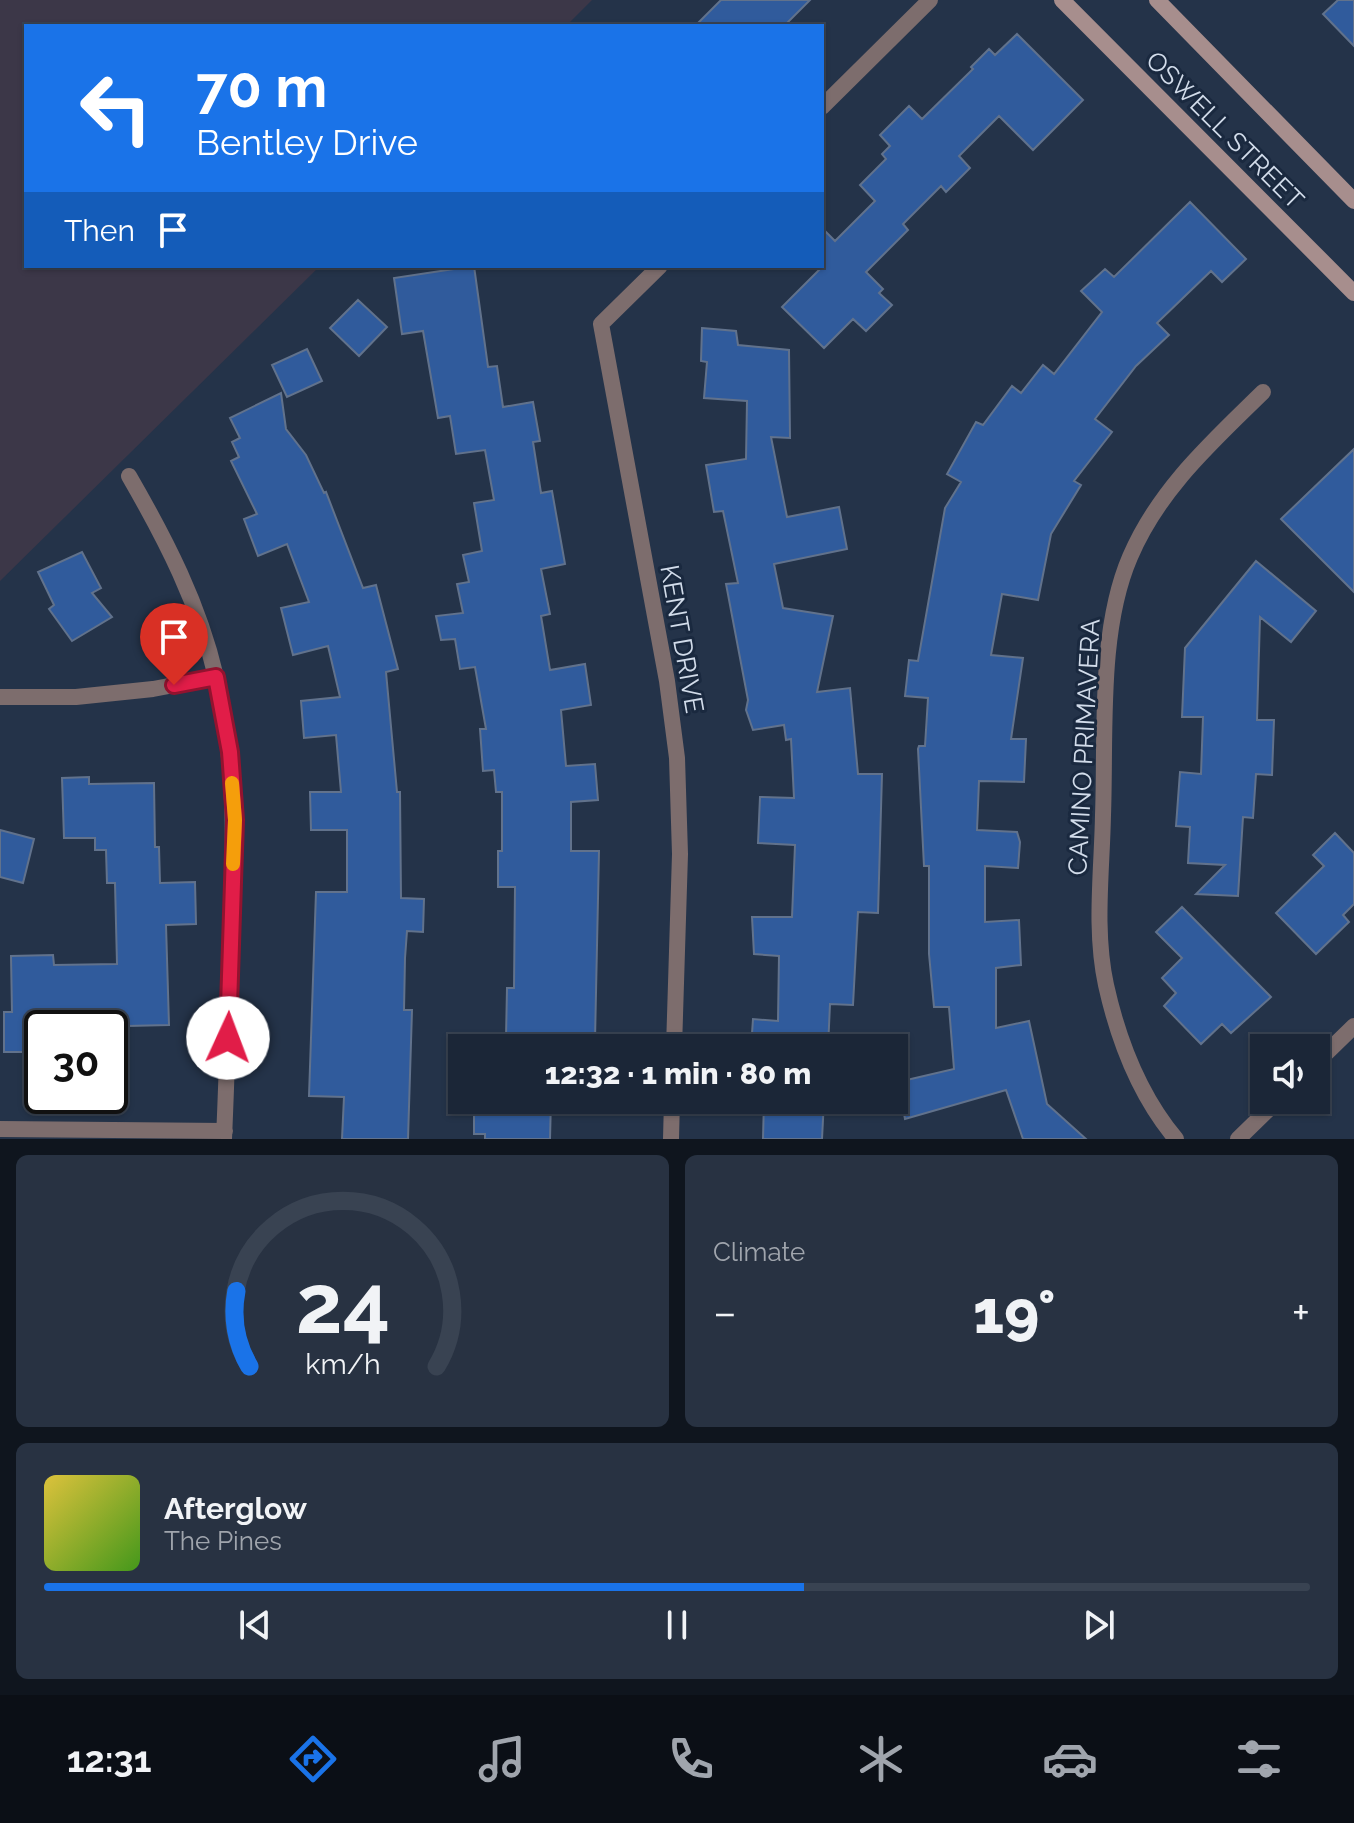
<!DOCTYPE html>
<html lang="en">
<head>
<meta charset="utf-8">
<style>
  :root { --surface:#1b2637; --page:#283242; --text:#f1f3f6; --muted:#a0a5ad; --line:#394352; --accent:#1a73e8 }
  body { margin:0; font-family:Raleway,sans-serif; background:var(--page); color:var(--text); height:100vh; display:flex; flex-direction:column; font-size:30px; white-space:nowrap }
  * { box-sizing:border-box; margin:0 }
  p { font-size:26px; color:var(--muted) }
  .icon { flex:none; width:44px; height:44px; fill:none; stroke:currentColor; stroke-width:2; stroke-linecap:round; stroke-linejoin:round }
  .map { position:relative; height:1139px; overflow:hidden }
  .panel { display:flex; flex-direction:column; gap:16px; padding:16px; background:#0f151e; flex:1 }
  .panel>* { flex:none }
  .hud { position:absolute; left:24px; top:24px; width:800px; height:244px; border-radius:0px; box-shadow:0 2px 6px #0004,0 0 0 2px var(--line); background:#1a73e8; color:#fff; overflow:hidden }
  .buttons { position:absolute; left:1250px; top:1034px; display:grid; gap:16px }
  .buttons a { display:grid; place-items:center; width:80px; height:80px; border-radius:0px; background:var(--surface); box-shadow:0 2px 6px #0004,0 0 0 2px var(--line); font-size:40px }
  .speed { position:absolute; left:24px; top:1010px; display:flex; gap:16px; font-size:40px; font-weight:700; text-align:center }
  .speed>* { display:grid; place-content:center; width:104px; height:104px; border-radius:50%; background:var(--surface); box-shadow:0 2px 6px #0004,0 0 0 2px var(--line); line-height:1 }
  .speed .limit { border:4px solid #111; border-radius:12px; background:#fff; color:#111 }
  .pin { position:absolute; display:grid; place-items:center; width:68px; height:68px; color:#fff; margin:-82px -34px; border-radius:50% 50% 50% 0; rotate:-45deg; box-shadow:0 0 8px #0007 }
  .pin .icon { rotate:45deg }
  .me { position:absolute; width:88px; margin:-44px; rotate:2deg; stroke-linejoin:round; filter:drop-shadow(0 0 6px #0008) }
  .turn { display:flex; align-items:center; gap:28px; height:168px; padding:0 40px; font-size:36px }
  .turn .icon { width:104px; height:104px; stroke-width:2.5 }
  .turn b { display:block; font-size:56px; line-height:68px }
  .then { display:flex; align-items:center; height:76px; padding:0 40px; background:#0003; gap:16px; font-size:30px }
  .big { font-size:60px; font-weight:800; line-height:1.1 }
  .panel .card { flex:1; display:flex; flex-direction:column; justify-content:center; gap:12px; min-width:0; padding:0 28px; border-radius:12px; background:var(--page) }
  .panel .dial { align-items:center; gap:0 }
  .dial svg { height:208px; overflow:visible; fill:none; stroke:var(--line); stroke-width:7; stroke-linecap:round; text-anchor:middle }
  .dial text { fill:var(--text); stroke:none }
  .song { display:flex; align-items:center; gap:24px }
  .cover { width:96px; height:96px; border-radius:12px; background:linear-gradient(135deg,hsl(50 70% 55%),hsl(100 70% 35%)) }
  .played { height:8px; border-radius:4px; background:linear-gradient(90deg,var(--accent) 60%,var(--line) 60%) }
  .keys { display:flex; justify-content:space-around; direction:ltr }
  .heat { display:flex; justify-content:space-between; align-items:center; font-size:44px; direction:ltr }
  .panel .tiles { flex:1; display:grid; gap:16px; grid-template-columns:1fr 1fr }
  .card:last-child { grid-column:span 2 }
  .trip { position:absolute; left:448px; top:1034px; width:460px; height:80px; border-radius:0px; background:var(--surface); box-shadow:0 2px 6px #0004,0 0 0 2px var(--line); font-weight:800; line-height:80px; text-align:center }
  .menu { display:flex; height:128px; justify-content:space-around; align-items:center; background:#0b0f16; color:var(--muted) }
  .menu .icon { width:56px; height:56px }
  .menu .active { color:var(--accent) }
  .menu b { font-size:36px; color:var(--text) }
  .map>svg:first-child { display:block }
  .education { fill:#3c3748 }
  .building { fill:#305b9c; stroke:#61728c; stroke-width:2 }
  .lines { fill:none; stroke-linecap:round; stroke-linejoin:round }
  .street { stroke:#7d6d6d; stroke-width:16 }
  .secondary { stroke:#a78e8d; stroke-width:16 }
  .route-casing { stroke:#92132f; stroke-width:20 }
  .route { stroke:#e11d48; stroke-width:14 }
  .slow { stroke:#f59e0b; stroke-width:14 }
  .labels { text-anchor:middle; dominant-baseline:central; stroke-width:6; stroke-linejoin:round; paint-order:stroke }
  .street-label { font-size:26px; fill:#d2dcea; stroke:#1a293f }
</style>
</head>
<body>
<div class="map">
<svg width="1354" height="1139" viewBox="0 0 1354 1139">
  <rect width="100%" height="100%" fill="#243349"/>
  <!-- education -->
  <path class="education" d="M 0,0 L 592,0 L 566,26 L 26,26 L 26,266 L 320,266 L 0,581 Z"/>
  <!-- building -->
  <path class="building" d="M 721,0 L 810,0 L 784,26 L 695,26 Z
    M 1338,0 L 1354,0 L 1354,46 L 1323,14 Z
    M 1017,34 L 1083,100 L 1033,150 L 999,116 L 959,156 L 970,168 L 946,192 L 941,186 L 903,224 L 908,230 L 866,272 L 883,289 L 879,293 L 892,305 L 866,331 L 853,319 L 824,348 L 782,307 L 822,267 L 822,228 L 835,241 L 875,201 L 860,185 L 886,159 L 882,154 L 890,146 L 880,135 L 909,106 L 922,119 L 973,69 L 971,67 L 989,49 L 995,55 Z
    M 1190,202 L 1246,259 L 1222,282 L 1211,271 L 1157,323 L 1169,335 L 1136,366 L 1095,419 L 1112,432 L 1074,481 L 1081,485 L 1051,534 L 1038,600 L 1002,594 L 991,655 L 1023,658 L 1011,739 L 1026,739 L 1024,782 L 979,781 L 977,830 L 1017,832 L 1020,842 L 1018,868 L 985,866 L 985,922 L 1019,920 L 1021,965 L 996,968 L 996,1028 L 1029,1021 L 1047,1104 L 1086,1139 L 1023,1139 L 1006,1090 L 905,1119 L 898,1082 L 954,1069 L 949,1007 L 934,1007 L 929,954 L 929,866 L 924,866 L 918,749 L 919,746 L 925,746 L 928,698 L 905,696 L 909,660 L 918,661 L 945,508 L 961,482 L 947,474 L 976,422 L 983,425 L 1012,386 L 1021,393 L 1043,365 L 1054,374 L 1102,312 L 1081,291 L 1105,269 L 1114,277 Z
    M 474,266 L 488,367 L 497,366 L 503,407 L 533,402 L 540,441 L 533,442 L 541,493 L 552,491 L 565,564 L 541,569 L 550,614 L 541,616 L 550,670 L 585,664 L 591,705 L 561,710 L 566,766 L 595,764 L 598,800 L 571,802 L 571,851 L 599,851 L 595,1040 L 582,1040 L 582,1048 L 511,1048 L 511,1038 L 506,1038 L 507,988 L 514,988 L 515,887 L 498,887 L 498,851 L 502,851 L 502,792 L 496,792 L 494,770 L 483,771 L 480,729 L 486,729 L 475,667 L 460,669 L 455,639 L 441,640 L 436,616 L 463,613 L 457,584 L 469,582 L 463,555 L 482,551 L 474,503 L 494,500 L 485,450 L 456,454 L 450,416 L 438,418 L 423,331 L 402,334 L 394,278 Z
    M 358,300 L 387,327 L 359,356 L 330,328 Z
    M 702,328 L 736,331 L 738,345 L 789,350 L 790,438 L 771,437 L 787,517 L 839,507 L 847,549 L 774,564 L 783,608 L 833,616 L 817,692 L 850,688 L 858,774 L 882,774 L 878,913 L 858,912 L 853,1005 L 830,1004 L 828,1048 L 751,1048 L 753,1019 L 778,1021 L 779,956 L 754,954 L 752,917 L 792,917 L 795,845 L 758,843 L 760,797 L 794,798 L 791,739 L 786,740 L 784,725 L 753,730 L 746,710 L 748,700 L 726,584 L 738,583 L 723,511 L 714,512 L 706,465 L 746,459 L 747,401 L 704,398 L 707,362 L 701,361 Z
    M 307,349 L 322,381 L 287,397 L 272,365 Z
    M 281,393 L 286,429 L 306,455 L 324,493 L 326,492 L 363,588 L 376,585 L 398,669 L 386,672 L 397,792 L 400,792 L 401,898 L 424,899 L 423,932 L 407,931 L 405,958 L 404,1010 L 412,1010 L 408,1139 L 342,1139 L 344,1097 L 309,1096 L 316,892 L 347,892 L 347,830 L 311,830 L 310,792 L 341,792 L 336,735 L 304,738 L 301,701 L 340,697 L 328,646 L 293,655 L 281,608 L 309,602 L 287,544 L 258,556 L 244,519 L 257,514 L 231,461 L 239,457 L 232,442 L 240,438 L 230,418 Z
    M 1354,449 L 1354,592 L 1281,519 Z
    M 82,552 L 101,588 L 92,593 L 112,617 L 72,641 L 49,609 L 54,605 L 38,572 Z
    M 1256,561 L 1316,611 L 1291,642 L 1260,617 L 1257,720 L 1274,720 L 1272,775 L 1256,774 L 1253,818 L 1243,817 L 1238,896 L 1196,894 L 1225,865 L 1188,863 L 1190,827 L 1176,826 L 1180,772 L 1201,774 L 1203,717 L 1182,717 L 1185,648 Z
    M 89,777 L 89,784 L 154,783 L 155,847 L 159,847 L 160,883 L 195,882 L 196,924 L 166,925 L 169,1025 L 42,1028 L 42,1052 L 4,1052 L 4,1012 L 12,1012 L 11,956 L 53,955 L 54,965 L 117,964 L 115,883 L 107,883 L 106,850 L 95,850 L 95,838 L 64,838 L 62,778 Z
    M 0,830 L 34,839 L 23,883 L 0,877 Z
    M 1335,833 L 1354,853 L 1354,904 L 1343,915 L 1349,922 L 1316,954 L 1276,913 L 1324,866 L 1313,855 Z
    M 1182,907 L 1271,997 L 1231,1033 L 1222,1024 L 1201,1044 L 1164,1006 L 1176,993 L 1162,978 L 1182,958 L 1156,932 Z
    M 474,1100 L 551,1100 L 550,1139 L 485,1139 L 485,1134 L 474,1134 Z
    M 764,1100 L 824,1100 L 822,1139 L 763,1139 Z"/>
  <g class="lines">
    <!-- street -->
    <path class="street" d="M 822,107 L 930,0
      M 660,266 L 601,324 L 667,681 L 677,758 L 680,854 L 674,1048
      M 129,476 C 166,540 199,604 216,677 C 236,761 234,845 231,931 C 229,1001 227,1070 224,1139
      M 0,697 L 76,697 L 153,689 L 216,677
      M 1316,1063 L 1354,1026
      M 0,1129 L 225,1131
      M 671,1139 L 672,1100
      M 1176,1139 C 1140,1096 1118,1039 1106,985 C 1094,930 1102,871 1103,815 C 1106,734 1098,631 1130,557 C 1159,489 1212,442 1263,392
      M 1238,1139 L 1278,1100"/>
    <!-- secondary -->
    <path class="secondary" d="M 1062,0 L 1354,293
      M 1157,0 L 1354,201"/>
  </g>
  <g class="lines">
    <defs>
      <path id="route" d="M 174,685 L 216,677 L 230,752 L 235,820 L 228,1038"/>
    </defs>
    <!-- route casing -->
    <use href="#route" class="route-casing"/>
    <!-- route -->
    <use href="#route" class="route"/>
    <!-- slow -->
    <path class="slow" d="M 232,783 L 235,820 L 233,864"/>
  </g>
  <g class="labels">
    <!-- street labels -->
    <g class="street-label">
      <text transform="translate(1225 130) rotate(45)">OSWELL STREET</text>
      <text transform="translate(682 639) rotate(80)">KENT DRIVE</text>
      <text transform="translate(1084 747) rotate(-87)">CAMINO PRIMAVERA</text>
    </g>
  </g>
</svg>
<div class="buttons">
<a><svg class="icon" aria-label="sound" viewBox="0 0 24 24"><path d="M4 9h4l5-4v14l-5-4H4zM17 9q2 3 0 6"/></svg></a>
</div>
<div class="speed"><div class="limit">30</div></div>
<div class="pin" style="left:174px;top:685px;background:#d93025"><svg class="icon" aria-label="arrive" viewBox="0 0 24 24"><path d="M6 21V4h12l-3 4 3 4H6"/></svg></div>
<svg class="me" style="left:228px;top:1038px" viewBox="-20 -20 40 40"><circle r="19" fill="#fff"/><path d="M0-13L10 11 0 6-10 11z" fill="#e11d48"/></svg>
<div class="trip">12:32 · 1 min · 80 m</div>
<div class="hud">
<div class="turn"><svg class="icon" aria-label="left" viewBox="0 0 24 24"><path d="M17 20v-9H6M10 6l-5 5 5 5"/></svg><div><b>70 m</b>Bentley Drive</div></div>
<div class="then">Then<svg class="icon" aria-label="arrive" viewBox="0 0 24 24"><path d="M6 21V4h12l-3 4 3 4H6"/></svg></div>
</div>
</div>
<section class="panel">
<div class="tiles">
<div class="card dial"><svg viewBox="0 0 100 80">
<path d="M14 69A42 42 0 1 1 86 69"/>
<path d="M14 69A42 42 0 0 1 9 40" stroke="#1a73e8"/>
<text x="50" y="56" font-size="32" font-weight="700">24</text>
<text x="50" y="72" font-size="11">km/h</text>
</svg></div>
<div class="card"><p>Climate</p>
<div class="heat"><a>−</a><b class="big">19°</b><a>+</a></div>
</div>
<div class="card">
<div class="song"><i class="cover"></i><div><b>Afterglow</b><p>The Pines</p></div></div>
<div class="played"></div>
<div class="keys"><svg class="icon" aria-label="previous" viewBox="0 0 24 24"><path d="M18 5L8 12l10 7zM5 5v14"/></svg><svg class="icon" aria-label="pause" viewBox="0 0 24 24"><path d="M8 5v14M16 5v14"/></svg><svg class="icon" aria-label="next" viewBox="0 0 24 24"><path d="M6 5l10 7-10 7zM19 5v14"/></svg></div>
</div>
</div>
</section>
<nav class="menu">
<b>12:31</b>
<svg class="icon active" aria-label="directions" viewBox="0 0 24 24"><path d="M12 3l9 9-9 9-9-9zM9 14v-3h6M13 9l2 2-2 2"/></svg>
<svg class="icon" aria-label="music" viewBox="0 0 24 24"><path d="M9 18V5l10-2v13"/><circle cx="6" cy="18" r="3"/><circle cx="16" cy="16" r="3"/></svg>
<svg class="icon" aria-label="phone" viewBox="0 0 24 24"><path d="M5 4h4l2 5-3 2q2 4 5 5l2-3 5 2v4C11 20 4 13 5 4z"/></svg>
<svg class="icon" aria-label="climate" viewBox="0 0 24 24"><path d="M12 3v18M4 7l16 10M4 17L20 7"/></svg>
<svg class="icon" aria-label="car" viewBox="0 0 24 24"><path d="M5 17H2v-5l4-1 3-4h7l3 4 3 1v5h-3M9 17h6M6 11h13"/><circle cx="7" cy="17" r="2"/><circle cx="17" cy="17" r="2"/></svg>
<svg class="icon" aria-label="filters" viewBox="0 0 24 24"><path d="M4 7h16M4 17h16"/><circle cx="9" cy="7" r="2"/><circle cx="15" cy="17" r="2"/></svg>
</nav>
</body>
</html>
